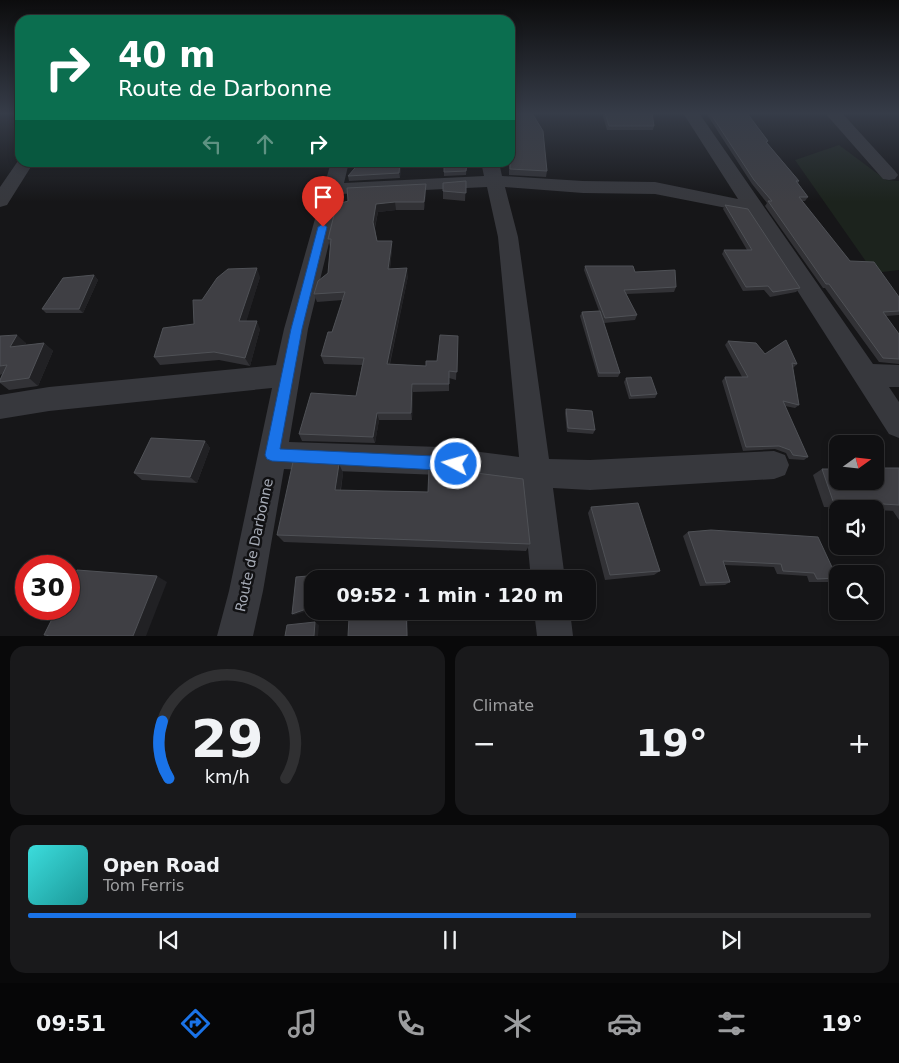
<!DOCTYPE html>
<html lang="en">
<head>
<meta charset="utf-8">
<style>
  :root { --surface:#101012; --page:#19191b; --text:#f1f3f6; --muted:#9c9d9f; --line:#303032; --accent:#1a73e8 }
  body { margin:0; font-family:"DejaVu Sans",sans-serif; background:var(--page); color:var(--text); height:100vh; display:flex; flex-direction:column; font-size:19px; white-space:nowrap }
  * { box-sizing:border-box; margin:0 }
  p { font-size:16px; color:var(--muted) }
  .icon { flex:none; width:28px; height:28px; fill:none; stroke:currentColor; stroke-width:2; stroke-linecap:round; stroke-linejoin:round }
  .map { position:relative; height:636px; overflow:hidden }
  .panel { display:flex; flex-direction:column; gap:10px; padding:10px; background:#09090a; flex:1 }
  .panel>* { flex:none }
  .guide { position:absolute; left:15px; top:15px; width:500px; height:152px; border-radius:15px; box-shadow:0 2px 8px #0003,0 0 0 1px var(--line); background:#0b6e4f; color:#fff; overflow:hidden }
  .needle { width:32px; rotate:75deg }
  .buttons { position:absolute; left:829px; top:435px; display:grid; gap:10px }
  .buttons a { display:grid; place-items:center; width:55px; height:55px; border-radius:10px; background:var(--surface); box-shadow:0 2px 8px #0003,0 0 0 1px var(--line); font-size:25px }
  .speed { position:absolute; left:15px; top:555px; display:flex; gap:10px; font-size:25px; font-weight:700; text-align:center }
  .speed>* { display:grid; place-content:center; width:65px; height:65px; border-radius:50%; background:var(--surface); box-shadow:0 2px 8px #0003,0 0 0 1px var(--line); line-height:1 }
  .speed .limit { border:8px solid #d22; background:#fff; color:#111 }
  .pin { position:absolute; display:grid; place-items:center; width:42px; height:42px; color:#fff; margin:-51px -21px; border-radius:50% 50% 50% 0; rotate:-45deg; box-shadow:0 0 5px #0007 }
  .pin .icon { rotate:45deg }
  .me { position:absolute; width:55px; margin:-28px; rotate:276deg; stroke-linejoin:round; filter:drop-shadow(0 0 4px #0008) }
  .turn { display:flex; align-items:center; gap:18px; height:105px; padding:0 20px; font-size:22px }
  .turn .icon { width:65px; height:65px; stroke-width:2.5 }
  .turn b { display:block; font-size:35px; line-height:42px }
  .lanes { display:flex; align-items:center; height:48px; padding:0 20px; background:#0003; justify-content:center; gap:25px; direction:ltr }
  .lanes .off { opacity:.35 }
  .big { font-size:38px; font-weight:700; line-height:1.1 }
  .panel .widget { flex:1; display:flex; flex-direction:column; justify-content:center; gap:8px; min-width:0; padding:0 18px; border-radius:15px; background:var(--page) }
  .panel .dial { align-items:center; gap:0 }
  .dial svg { height:130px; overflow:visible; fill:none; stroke:var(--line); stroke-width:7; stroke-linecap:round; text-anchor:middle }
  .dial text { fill:var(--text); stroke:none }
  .song { display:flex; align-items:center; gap:15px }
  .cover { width:60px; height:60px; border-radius:8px; background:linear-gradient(135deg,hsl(180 70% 55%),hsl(180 70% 35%)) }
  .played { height:5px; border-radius:2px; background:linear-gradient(90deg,var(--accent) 65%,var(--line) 65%) }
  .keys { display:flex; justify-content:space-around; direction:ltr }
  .heat { display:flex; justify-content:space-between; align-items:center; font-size:28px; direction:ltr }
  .panel .tiles { flex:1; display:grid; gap:10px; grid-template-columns:1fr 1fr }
  .widget:last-child { grid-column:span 2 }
  .trip { position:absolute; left:304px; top:570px; width:292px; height:50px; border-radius:15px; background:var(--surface); box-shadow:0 2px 8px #0003,0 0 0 1px var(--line); font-weight:700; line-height:50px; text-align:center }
  .tab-bar { display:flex; height:80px; justify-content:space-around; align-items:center; background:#060607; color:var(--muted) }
  .tab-bar .icon { width:35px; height:35px }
  .tab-bar .active { color:var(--accent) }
  .tab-bar b { font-size:22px; color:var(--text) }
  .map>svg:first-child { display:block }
  .green { fill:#1c231d }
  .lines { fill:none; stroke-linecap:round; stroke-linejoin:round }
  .minor { fill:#37383d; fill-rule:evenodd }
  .wall { fill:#323236 }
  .shaded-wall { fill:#212124 }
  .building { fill:#3f3f44; stroke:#4f5156 }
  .route { fill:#1a73e8; stroke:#114b97 }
  .labels { text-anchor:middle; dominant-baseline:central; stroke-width:5; stroke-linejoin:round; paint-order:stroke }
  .street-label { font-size:14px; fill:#a8adb8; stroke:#111113 }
</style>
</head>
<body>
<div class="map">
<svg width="899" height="636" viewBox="0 0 899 636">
  <rect width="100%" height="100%" fill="#161618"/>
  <!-- green -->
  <path class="green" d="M 839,145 L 886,180 L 899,181 L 899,270 L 874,273 L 795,160 Z"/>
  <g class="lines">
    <!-- minor -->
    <path class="minor" d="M 683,113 L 699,113 L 873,364 L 899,365 L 899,387 L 889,387 L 899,402 L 899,438 L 889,434 L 747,212 L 655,194 L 583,193 L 505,187 L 518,237 L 549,459 L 590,460 L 774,451 L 785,455 L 789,465 L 785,475 L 774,479 L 590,490 L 553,488 L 565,579 L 531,579 L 522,486 L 504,485 L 440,475 L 284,469 L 263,591 L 253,636 L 217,636 L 229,591 L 272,388 L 49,411 L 0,419 L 0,395 L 49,387 L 276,365 L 284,329 L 331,162 L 349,162 L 344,183 L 484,176 L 481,162 L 499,162 L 502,176 L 583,181 L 655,182 L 738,199 ZM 487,187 L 498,237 L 519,457 L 440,447 L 289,442 L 308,329 L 341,194 Z
      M 825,113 L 842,113 L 895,171 L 898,175 L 895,179 L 889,180 L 883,179 Z
      M 20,158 L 20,162 L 34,162 L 7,205 L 0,207 L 0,187 Z
      M 534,611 L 570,611 L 573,636 L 537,636 Z"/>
  </g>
  <!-- wall -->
  <path class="wall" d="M 510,113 L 532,113 L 547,171 L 546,177 L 509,175 L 509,162 L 510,162 Z
    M 602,113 L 652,113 L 654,126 L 653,130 L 607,130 Z
    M 706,113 L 747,113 L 768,141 L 767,143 L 799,181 L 798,183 L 808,197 L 805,201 L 802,201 L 850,261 L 899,297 L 899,315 L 886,316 L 899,334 L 899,364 L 879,362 L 825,288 L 823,288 L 765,206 L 767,203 L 752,184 Z
    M 256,162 L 306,162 L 305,165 L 258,166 Z
    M 401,162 L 400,178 L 349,181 L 348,176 Z
    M 444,162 L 467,162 L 466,175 L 444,176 Z
    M 466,181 L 465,201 L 443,199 L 443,191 Z
    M 426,192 L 424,210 L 396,210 L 378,212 L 375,228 L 377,241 L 392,249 L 390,269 L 408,276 L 390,364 L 426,366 L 437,361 L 458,336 L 456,380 L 449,378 L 449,391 L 413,392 L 412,420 L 379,420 L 375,443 L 302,441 L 299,434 L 356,396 L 362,365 L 324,364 L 321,356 L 332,332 L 343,300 L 317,302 L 314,294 L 328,273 L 330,247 L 328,239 L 335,211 Z
    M 725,205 L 800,288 L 796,292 L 770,297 L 764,290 L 743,291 L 722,254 L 724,250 L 747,250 L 723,209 Z
    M 585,266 L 635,272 L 676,287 L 674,292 L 626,294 L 637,315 L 635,320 L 604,323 L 620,373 L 618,377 L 598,377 L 580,316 L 582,312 L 599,311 L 584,270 Z
    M 94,275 L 98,280 L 83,313 L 46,313 L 42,309 Z
    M 260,277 L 246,321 L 260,329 L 250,366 L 219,360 L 160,365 L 154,357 L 194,324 Z
    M 0,336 L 26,343 L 25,345 L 44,343 L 53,351 L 38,386 L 9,390 L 0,383 L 0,380 L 2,374 L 0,375 Z
    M 728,341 L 765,354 L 797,364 L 793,368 L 799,405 L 795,408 L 785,406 L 808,457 L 804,460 L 789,459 L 786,453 L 775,449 L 743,451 L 722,381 L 725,377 L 742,377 L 725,345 Z
    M 626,378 L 657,394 L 655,398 L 629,399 L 624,382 Z
    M 566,409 L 595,430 L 593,434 L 567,432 L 565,413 Z
    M 205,441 L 210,448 L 197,483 L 142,480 L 134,473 Z
    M 339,464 L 343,473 L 341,490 L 428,492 L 530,544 L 526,551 L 284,542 L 277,535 Z
    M 899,468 L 899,520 L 893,511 L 895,511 L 875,510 L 875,509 L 824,507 L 813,475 L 822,469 Z
    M 591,507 L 660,571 L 654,575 L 605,580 L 588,513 Z
    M 688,532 L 837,578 L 830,582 L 809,582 L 807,576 L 777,574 L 774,567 L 724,565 L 730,582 L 725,585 L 700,586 L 683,536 Z"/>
  <!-- shaded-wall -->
  <path class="shaded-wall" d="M 400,162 L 401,162 L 400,178 L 399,173 Z
    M 426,184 L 426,192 L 424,210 L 424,202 Z
    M 395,202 L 396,210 L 378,212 L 374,230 L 373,222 L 376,204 Z
    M 392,241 L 392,249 L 389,276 L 388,269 Z
    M 257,268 L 260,277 L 244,329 L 239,321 Z
    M 407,268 L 408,276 L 388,371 L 387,364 Z
    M 94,275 L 98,280 L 83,313 L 79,309 Z
    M 257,321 L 260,329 L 250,366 L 245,358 Z
    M 17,335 L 26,343 L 19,355 L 10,347 Z
    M 44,343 L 53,351 L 38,386 L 29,378 Z
    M 412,384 L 413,392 L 412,420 L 411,413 Z
    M 377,413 L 379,420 L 375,443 L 373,437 Z
    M 205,441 L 210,448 L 197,483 L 190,477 Z
    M 339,464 L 343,473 L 339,498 L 335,490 Z
    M 157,576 L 167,582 L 146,636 L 133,636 Z
    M 312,607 L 312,610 L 294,615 L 292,614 Z
    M 406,611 L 408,615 L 408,636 L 407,636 Z
    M 315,622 L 319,625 L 318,636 L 314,636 Z"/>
  <!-- building -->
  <path class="building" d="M 511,113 L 532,113 L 543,131 L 547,171 L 510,169 Z
    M 605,113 L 652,113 L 654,126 L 609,126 Z
    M 710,113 L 747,113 L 768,141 L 766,142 L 799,181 L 796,181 L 808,197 L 799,197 L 850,261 L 874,262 L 899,297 L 899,311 L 883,312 L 899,334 L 899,359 L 883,358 L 829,284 L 826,284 L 768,201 L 772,201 L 754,180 Z
    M 360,162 L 400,162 L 399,173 L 348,176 Z
    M 444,162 L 467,162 L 466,171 L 444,172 Z
    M 466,181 L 466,193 L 443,191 L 443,183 Z
    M 426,184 L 424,202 L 395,202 L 376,204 L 373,222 L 377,241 L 392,241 L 388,269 L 407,268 L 387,364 L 426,366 L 426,361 L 437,361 L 440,335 L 458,336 L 457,372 L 449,371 L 449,384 L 412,384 L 411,413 L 377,413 L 373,437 L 299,434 L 311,393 L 356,396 L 364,358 L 321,356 L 328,332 L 332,332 L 345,292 L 314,294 L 318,281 L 328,273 L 331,239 L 328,239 L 335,211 L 338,210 L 338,204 L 348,201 L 347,188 Z
    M 725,205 L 748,209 L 800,288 L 773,292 L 768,286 L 746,287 L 724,250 L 752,250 Z
    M 585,266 L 633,266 L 635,272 L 675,270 L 676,287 L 624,290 L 637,315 L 605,318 Z
    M 257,268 L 239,321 L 257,321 L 245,358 L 214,352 L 154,357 L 163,328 L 194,324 L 193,300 L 202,300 L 217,278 L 228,269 Z
    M 94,275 L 79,309 L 42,309 L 63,278 Z
    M 600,311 L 620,373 L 599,373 L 582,312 Z
    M 17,335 L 10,347 L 44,343 L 29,378 L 0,382 L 0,380 L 7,365 L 0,366 L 0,336 Z
    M 786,340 L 797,364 L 792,363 L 799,405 L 783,401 L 808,457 L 793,455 L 790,450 L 779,446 L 746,447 L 725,377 L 748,377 L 728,341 L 756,343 L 765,354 Z
    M 651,377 L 657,394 L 631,396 L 626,378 Z
    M 566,409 L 592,411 L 595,430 L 568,428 Z
    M 151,438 L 205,441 L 190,477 L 134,473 Z
    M 293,462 L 339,464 L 335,490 L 428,492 L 429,467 L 523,479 L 530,544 L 277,535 Z
    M 875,468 L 899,468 L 899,505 L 833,501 L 822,469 L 838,469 L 838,481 L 875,481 Z
    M 638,503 L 660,571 L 610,575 L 591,507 Z
    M 711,530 L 818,537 L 837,578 L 817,579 L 814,573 L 783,571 L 781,564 L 723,561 L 730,582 L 706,583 L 688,532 Z
    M 77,570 L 157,576 L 133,636 L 51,636 L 44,635 L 57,609 L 69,609 L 69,586 Z
    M 320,575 L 320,579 L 312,579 L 312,607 L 292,614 L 296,577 Z
    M 406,611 L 407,636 L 348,636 L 349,618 Z
    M 315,622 L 314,636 L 285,636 L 287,625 Z"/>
  <!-- sky -->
  <linearGradient id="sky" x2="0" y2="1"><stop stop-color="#0c0c0d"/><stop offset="0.56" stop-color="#363c48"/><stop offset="1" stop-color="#363c48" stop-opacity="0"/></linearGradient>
  <rect width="899" height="202" fill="url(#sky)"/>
  <!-- route -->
  <path class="route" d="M 323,224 L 327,227 L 302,329 L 280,449 L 456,457 L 461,459 L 463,464 L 461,469 L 456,471 L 272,461 L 267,459 L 265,455 L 291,329 L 318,227 Z"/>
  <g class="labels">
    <!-- street labels -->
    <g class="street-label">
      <text transform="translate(254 545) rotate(-78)">Route de Darbonne</text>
    </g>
  </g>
</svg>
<div class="buttons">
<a><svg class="needle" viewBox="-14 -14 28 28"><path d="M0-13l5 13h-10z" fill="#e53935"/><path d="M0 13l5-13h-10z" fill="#9c9d9f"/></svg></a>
<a><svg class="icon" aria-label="sound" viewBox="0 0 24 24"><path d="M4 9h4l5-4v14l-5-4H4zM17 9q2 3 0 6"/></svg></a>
<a><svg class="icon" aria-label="search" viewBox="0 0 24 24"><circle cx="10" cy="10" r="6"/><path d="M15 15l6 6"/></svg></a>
</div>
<div class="speed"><div class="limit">30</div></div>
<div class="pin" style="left:323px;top:227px;background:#d93025"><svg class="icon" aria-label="arrive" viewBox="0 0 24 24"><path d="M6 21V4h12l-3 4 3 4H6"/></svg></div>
<svg class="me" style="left:456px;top:464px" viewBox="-20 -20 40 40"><circle r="17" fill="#1a73e8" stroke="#fff" stroke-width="3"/><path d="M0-11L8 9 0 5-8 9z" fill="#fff"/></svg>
<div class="trip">09:52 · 1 min · 120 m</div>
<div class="guide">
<div class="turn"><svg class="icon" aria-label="right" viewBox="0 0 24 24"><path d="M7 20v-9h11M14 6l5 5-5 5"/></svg><div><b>40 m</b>Route de Darbonne</div></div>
<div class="lanes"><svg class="icon off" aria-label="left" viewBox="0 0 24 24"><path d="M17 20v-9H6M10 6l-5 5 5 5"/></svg><svg class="icon off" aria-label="ahead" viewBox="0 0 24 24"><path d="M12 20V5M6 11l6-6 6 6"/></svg><svg class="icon" aria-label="right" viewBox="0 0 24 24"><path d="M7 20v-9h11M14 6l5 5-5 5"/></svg></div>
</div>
</div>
<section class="panel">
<div class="tiles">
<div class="widget dial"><svg viewBox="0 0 100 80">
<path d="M14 69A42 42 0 1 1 86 69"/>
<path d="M14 69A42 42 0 0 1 10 34" stroke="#1a73e8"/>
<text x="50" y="56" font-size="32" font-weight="700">29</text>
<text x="50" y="72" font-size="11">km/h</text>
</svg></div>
<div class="widget"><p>Climate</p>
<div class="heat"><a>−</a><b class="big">19°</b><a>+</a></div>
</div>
<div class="widget">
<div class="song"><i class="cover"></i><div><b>Open Road</b><p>Tom Ferris</p></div></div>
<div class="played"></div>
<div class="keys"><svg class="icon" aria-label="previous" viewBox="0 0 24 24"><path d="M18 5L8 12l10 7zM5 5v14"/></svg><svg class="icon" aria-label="pause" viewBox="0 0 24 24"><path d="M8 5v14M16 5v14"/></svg><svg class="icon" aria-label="next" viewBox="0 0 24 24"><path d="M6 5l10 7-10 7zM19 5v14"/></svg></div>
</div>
</div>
</section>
<nav class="tab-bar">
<b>09:51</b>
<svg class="icon active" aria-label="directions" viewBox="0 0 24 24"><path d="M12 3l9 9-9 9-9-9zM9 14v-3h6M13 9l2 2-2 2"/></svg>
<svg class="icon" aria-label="music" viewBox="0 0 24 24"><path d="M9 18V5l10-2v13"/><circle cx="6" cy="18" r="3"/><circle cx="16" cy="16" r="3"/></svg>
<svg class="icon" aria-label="phone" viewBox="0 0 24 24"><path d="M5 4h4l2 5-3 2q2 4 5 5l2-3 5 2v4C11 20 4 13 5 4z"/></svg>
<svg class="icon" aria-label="climate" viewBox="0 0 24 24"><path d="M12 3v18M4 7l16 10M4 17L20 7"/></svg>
<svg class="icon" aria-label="car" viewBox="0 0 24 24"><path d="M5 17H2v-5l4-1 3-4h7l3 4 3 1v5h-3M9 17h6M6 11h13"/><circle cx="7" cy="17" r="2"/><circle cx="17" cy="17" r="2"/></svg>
<svg class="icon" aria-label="filters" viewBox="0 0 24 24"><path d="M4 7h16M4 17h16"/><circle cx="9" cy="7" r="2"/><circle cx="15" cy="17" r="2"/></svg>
<b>19°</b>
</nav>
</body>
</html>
